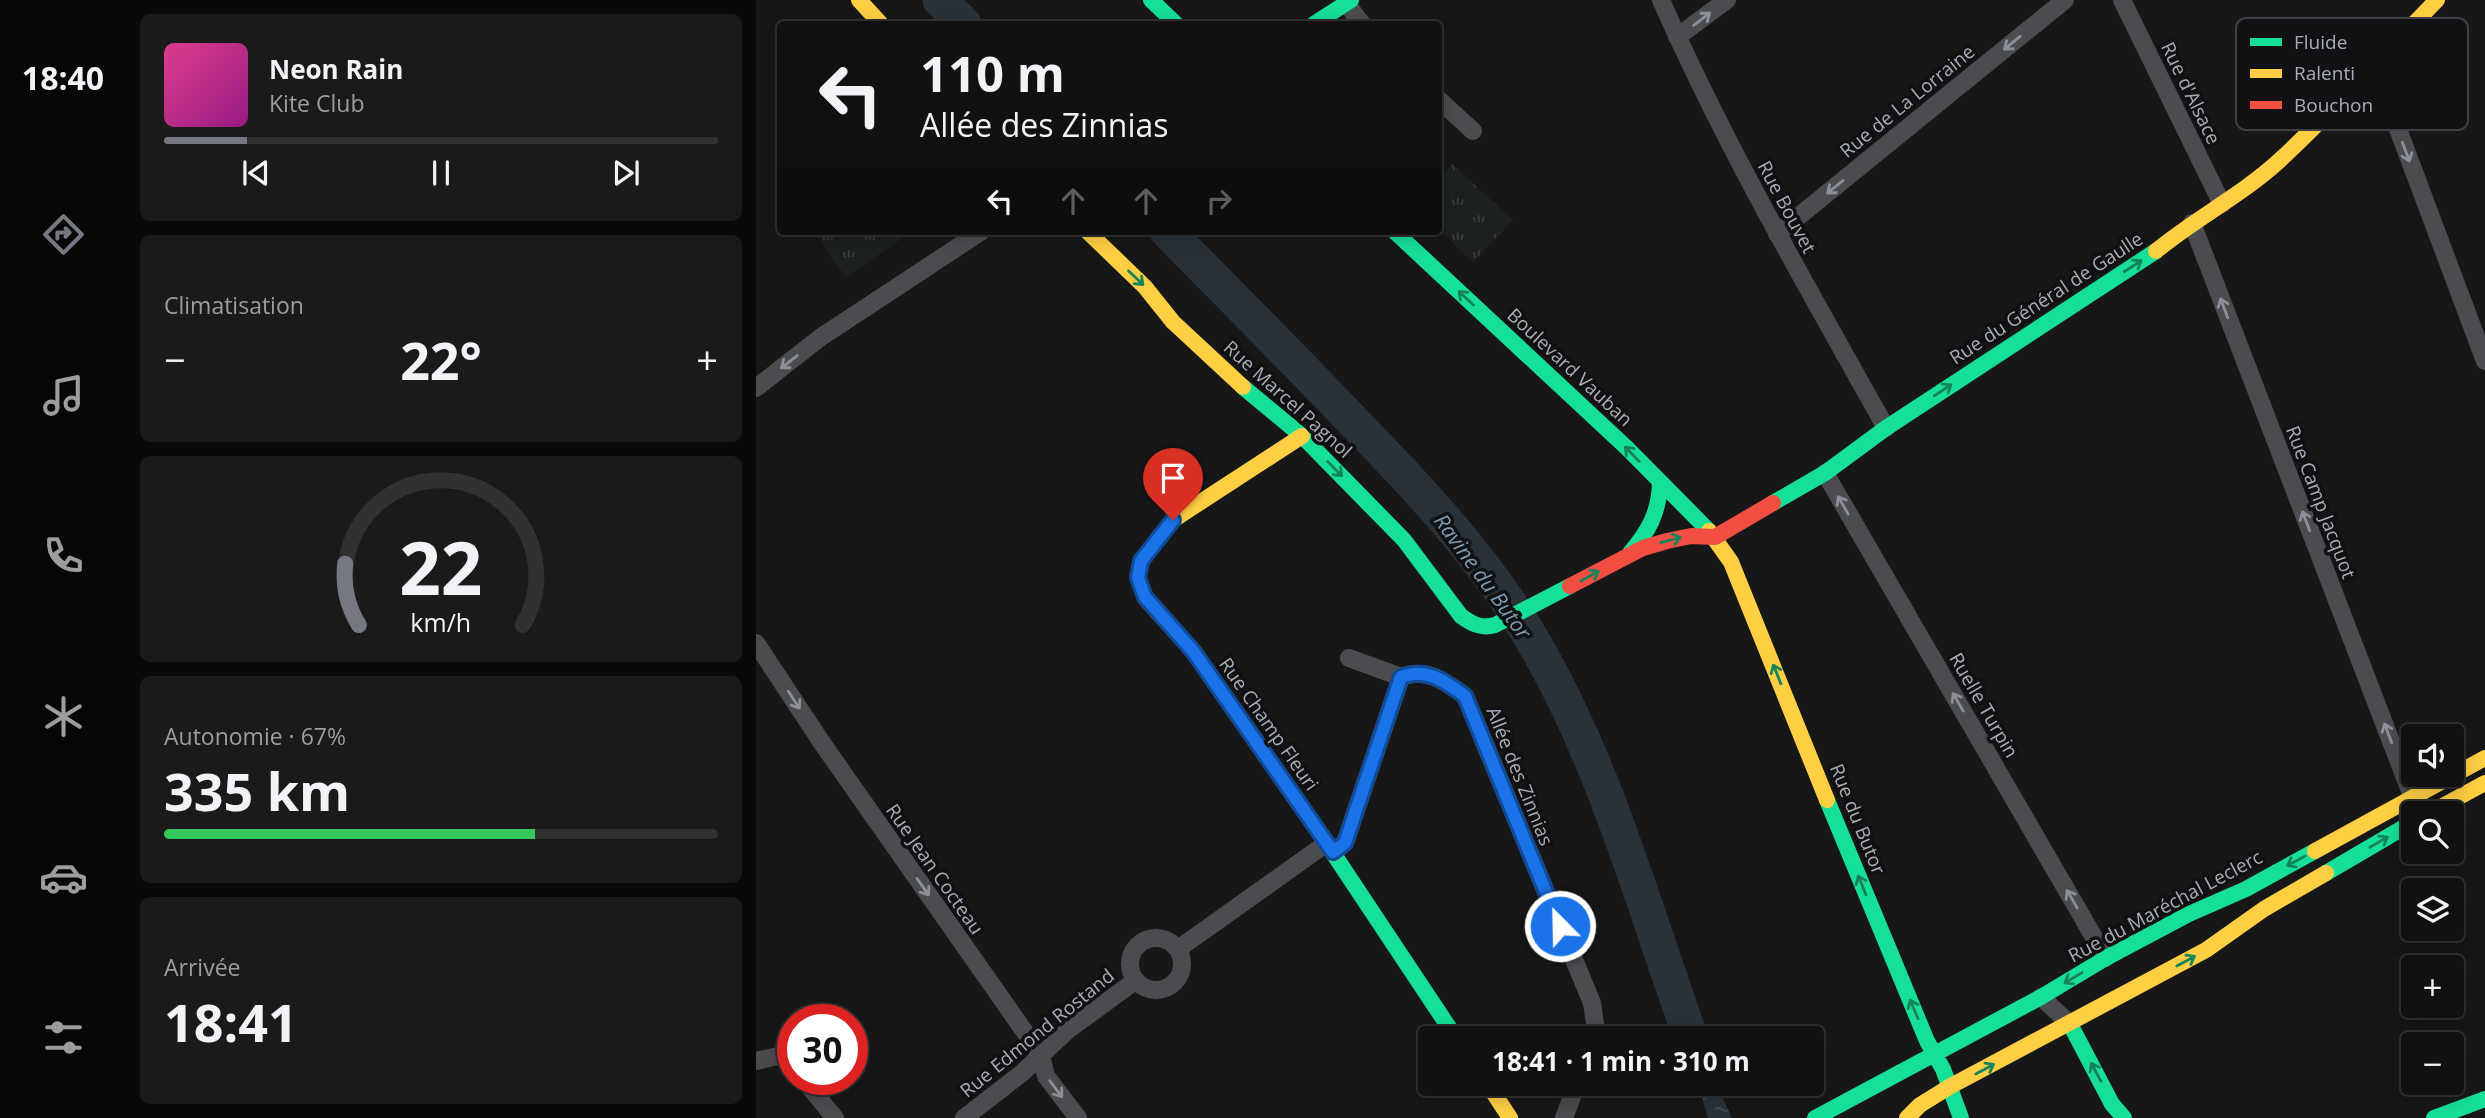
<!DOCTYPE html>
<html lang="fr">
<head>
<meta charset="utf-8">
<style>
  :root { --surface:#111; --page:#1a1a1a; --text:#f1f3f6; --muted:#9c9d9f; --line:#303131; --accent:#757880 }
  body { margin:0; font-family:"Open Sans",sans-serif; background:var(--page); color:var(--text); height:100vh; display:flex; flex-direction:column; font-size:26px; white-space:nowrap }
  * { box-sizing:border-box; margin:0 }
  p { font-size:23px; color:var(--muted) }
  .icon { flex:none; width:38px; height:38px; fill:none; stroke:currentColor; stroke-width:2; stroke-linecap:round; stroke-linejoin:round }
  .map { position:relative; flex:1; overflow:hidden }
  .panel { display:flex; flex-direction:column; gap:14px; padding:14px; background:#090909; width:630px }
  .panel>* { flex:none }
  .hud { position:absolute; left:21px; top:21px; width:665px; height:214px; border-radius:7px; box-shadow:0 4px 18px #0003,0 0 0 2px var(--line); background:#111; color:var(--text); overflow:hidden }
  .tools { position:absolute; left:1645px; top:724px; display:grid; gap:14px }
  .tools a { display:grid; place-items:center; width:63px; height:63px; border-radius:7px; background:var(--surface); box-shadow:0 4px 18px #0003,0 0 0 2px var(--line); font-size:35px }
  .speed { position:absolute; left:21px; top:1004px; display:flex; gap:14px; font-size:35px; font-weight:700; text-align:center }
  .speed>* { display:grid; place-content:center; width:91px; height:91px; border-radius:50%; background:var(--surface); box-shadow:0 4px 18px #0003,0 0 0 2px var(--line); line-height:1 }
  .speed .limit { border:10px solid #d22; background:#fff; color:#111 }
  .pin { position:absolute; display:grid; place-items:center; width:60px; height:60px; color:#fff; margin:-72px -30px; border-radius:50% 50% 50% 0; rotate:-45deg; box-shadow:0 0 7px #0007 }
  .pin .icon { rotate:45deg }
  .me { position:absolute; width:77px; margin:-38px; rotate:337deg; stroke-linejoin:round; filter:drop-shadow(0 0 5px #0008) }
  .turn { display:flex; align-items:center; gap:24px; height:147px; padding:0 28px; font-size:32px }
  .turn .icon { width:91px; height:91px; stroke-width:2.5 }
  .turn b { display:block; font-size:49px; line-height:60px }
  .lanes { display:flex; align-items:center; height:66px; padding:0 28px; background:#0003; justify-content:center; gap:35px; direction:ltr }
  .lanes .off { opacity:.35 }
  .big { font-size:52px; font-weight:700; line-height:1.1 }
  .panel .tile { flex:1; display:flex; flex-direction:column; justify-content:center; gap:10px; min-width:0; padding:0 24px; border-radius:10px; background:var(--page) }
  .panel .dial { align-items:center; gap:0 }
  .dial svg { height:182px; overflow:visible; fill:none; stroke:var(--line); stroke-width:7; stroke-linecap:round; text-anchor:middle }
  .dial text { fill:var(--text); stroke:none }
  .song { display:flex; align-items:center; gap:21px }
  .cover { width:84px; height:84px; border-radius:10px; background:linear-gradient(135deg,hsl(330 70% 55%),hsl(310 70% 35%)) }
  .played { height:7px; border-radius:4px; background:linear-gradient(90deg,var(--accent) 15%,var(--line) 15%) }
  .keys { display:flex; justify-content:space-around; direction:ltr }
  .heat { display:flex; justify-content:space-between; align-items:center; font-size:38px; direction:ltr }
  .charge { height:10px; border-radius:5px; background:linear-gradient(90deg,#34c759 67%,var(--line) 0) }
  .trip { position:absolute; left:662px; top:1026px; width:406px; height:70px; border-radius:7px; background:var(--surface); box-shadow:0 4px 18px #0003,0 0 0 2px var(--line); font-weight:700; line-height:70px; text-align:center }
  main { display:flex; flex:1; min-height:0 }
  .dock { display:flex; flex-direction:column; width:126px; justify-content:space-around; align-items:center; background:#070707; color:var(--muted) }
  .dock .icon { width:49px; height:49px }
  .dock .current { color:var(--accent) }
  .dock b { font-size:32px; color:var(--text) }
  .map>svg:first-child { display:block }
  .grass { fill:url(#grass-tufts) }
  .water { fill:url(#water-ripples) }
  .lines { fill:none; stroke-linecap:round; stroke-linejoin:round }
  .river { stroke:#2a3239; stroke-width:35 }
  .street { stroke:#4b4c50; stroke-width:18 }
  .fast { stroke:#16e098; stroke-width:16 }
  .slow { stroke:#ffcf43; stroke-width:16 }
  .jam { stroke:#f24e42; stroke-width:16 }
  .oneway { stroke:#8c9099 }
  .oneway2 { stroke:#14835c }
  .route-casing { stroke:#114b97; stroke-width:18 }
  .route { stroke:#1a73e8; stroke-width:12 }
  .labels { text-anchor:middle; dominant-baseline:central; stroke-width:7; stroke-linejoin:round; paint-order:stroke }
  .street-label { font-size:19px; fill:#a8adb8; stroke:#111113 }
  .water-label { font-size:21px; font-style:italic; fill:#7f9bb3; stroke:#111113 }
  .key { fill:#111113; stroke:#3e4045; stroke-width:2 }
  .key-label { font-size:19px; fill:#a8adb8 }
</style>
</head>
<body>
<main>
<nav class="dock">
<b>18:40</b>
<svg class="icon current" aria-label="directions" viewBox="0 0 24 24"><path d="M12 3l9 9-9 9-9-9zM9 14v-3h6M13 9l2 2-2 2"/></svg>
<svg class="icon" aria-label="music" viewBox="0 0 24 24"><path d="M9 18V5l10-2v13"/><circle cx="6" cy="18" r="3"/><circle cx="16" cy="16" r="3"/></svg>
<svg class="icon" aria-label="phone" viewBox="0 0 24 24"><path d="M5 4h4l2 5-3 2q2 4 5 5l2-3 5 2v4C11 20 4 13 5 4z"/></svg>
<svg class="icon" aria-label="climate" viewBox="0 0 24 24"><path d="M12 3v18M4 7l16 10M4 17L20 7"/></svg>
<svg class="icon" aria-label="car" viewBox="0 0 24 24"><path d="M5 17H2v-5l4-1 3-4h7l3 4 3 1v5h-3M9 17h6M6 11h13"/><circle cx="7" cy="17" r="2"/><circle cx="17" cy="17" r="2"/></svg>
<svg class="icon" aria-label="filters" viewBox="0 0 24 24"><path d="M4 7h16M4 17h16"/><circle cx="9" cy="7" r="2"/><circle cx="15" cy="17" r="2"/></svg>
</nav>
<section class="panel">
<div class="tile">
<div class="song"><i class="cover"></i><div><b>Neon Rain</b><p>Kite Club</p></div></div>
<div class="played"></div>
<div class="keys"><svg class="icon" aria-label="previous" viewBox="0 0 24 24"><path d="M18 5L8 12l10 7zM5 5v14"/></svg><svg class="icon" aria-label="pause" viewBox="0 0 24 24"><path d="M8 5v14M16 5v14"/></svg><svg class="icon" aria-label="next" viewBox="0 0 24 24"><path d="M6 5l10 7-10 7zM19 5v14"/></svg></div>
</div>
<div class="tile"><p>Climatisation</p>
<div class="heat"><a>−</a><b class="big">22°</b><a>+</a></div>
</div>
<div class="tile dial"><svg viewBox="0 0 100 80">
<path d="M14 69A42 42 0 1 1 86 69"/>
<path d="M14 69A42 42 0 0 1 8 42" stroke="#757880"/>
<text x="50" y="56" font-size="32" font-weight="700">22</text>
<text x="50" y="72" font-size="11">km/h</text>
</svg></div>
<div class="tile"><p>Autonomie · 67%</p><b class="big">335 km</b><div class="charge"></div></div>
<div class="tile"><p>Arrivée</p><b class="big">18:41</b></div>
</section>
<div class="map">
<svg width="1729" height="1118" viewBox="0 0 1729 1118">
  <defs>
    <pattern id="grass-tufts" width="24" height="20" patternUnits="userSpaceOnUse" patternTransform="scale(1.75)"><rect width="24" height="20" fill="#1b211c"/><path d="M3 7l-1-3M5 7V3M7 7l1-3M15 17l-1-3M17 17v-4M19 17l1-3" fill="none" stroke="#393f3b"/></pattern>
    <pattern id="water-ripples" width="26" height="14" patternUnits="userSpaceOnUse" patternTransform="scale(1.75)"><rect width="26" height="14" fill="#2a3239"/><path d="M2 4q2-2 4 0t4 0M15 11q2-2 4 0t4 0" fill="none" stroke="#464d54"/></pattern>
  </defs>
  <rect width="100%" height="100%" fill="#171717"/>
  <!-- grass -->
  <path class="grass" d="M 696,164 L 757,220 L 717,262 L 683,230 L 683,179 Z
    M 57,231 L 157,231 L 90,277 Z"/>
  <!-- water -->
  <path class="water" d="M 912,974 L 940,1038 L 930,1038 Z
    M 942,1083 L 960,1083 L 976,1118 L 952,1118 Z"/>
  <g class="lines">
    <!-- river -->
    <path class="river" d="M 184,0 L 208,24
      M 411,231 C 473,294 535,356 596,420 C 661,487 727,556 774,636 C 848,760 886,902 935,1038"/>
    <!-- street -->
    <path class="street" d="M 905,0 C 970,148 1052,288 1130,428
      M 1366,0 L 1466,204
      M 590,3 L 606,24
      M 921,37 L 971,0
      M 1618,65 L 1729,361
      M 682,99 L 717,131
      M 1436,223 L 1656,796
      M 1021,234 L 1309,0
      M 0,388 L 65,337 L 226,231
      M 1069,473 L 1350,958
      M 0,643 L 66,743 L 285,1055 L 290,1076 L 322,1118
      M 593,658 L 645,677
      M 577,852 L 589,843 L 645,677 C 670,667 689,681 709,696 L 836,1003 L 839,1024 L 836,1038
      M374 964a26 26 0 1 1 52 0a26 26 0 1 1-52 0Z
      M 422,949 L 571,843
      M 1285,997 L 1314,1024
      M 0,1061 L 26,1055 L 37,1066
      M 48,1080 L 79,1118
      M 208,1118 L 266,1073 L 312,1030 L 379,981
      M 808,1118 L 821,1083"/>
    <!-- fast -->
    <path class="fast" d="M 395,0 L 420,24
      M 558,24 L 595,0
      M 638,231 L 872,449 L 953,531
      M 487,387 L 546,436 L 648,540 L 705,616 C 716,624 725,629 739,625 L 814,586
      M 1017,503 L 1069,473 L 1130,428 L 1400,251
      M 874,553 C 893,531 903,512 904,483
      M 1071,800 L 1171,1041 L 1187,1069 L 1205,1118
      M 577,853 L 700,1038
      M 1570,873 L 1657,822
      M 1314,1024 L 1356,1104 L 1368,1118
      M 1059,1118 L 1285,997 L 1350,958 L 1433,914 L 1490,889 L 1559,851
      M 1678,1118 L 1729,1099"/>
    <!-- slow -->
    <path class="slow" d="M 103,0 L 125,24
      M 331,231 L 389,287 L 417,322 L 487,387
      M 1400,251 C 1440,218 1486,195 1524,160 C 1579,109 1629,53 1681,0
      M 953,531 L 975,562 L 1071,800
      M 404,615 L 389,598 L 382,578 L 385,561 L 417,520 L 546,436
      M 1672,814 L 1729,783
      M 1559,851 L 1729,758
      M 731,1083 L 754,1118
      M 1151,1118 L 1164,1105 L 1193,1087 L 1450,950 L 1508,909 L 1570,873"/>
    <!-- jam -->
    <path class="jam" d="M 814,586 L 887,548 L 911,541 L 935,536 L 959,537 L 1017,503
      M 404,615 L 437,651 L 577,853"/>
  </g>
  <!-- one-way arrows -->
  <defs><path id="oneway-shaft" d="M-6 0H5M1.5-3L5.5 0L1.5 3" fill="none" stroke-width="1.6" stroke-linecap="round" stroke-linejoin="round" transform="scale(1.75)"/></defs>
  <g class="oneway">
    <use href="#oneway-shaft" transform="translate(946 19) rotate(-37)"/>
    <use href="#oneway-shaft" transform="translate(1256 43) rotate(141)"/>
    <use href="#oneway-shaft" transform="translate(1650 152) rotate(69)"/>
    <use href="#oneway-shaft" transform="translate(1079 187) rotate(141)"/>
    <use href="#oneway-shaft" transform="translate(1468 308) rotate(-111)"/>
    <use href="#oneway-shaft" transform="translate(33 362) rotate(142)"/>
    <use href="#oneway-shaft" transform="translate(1087 505) rotate(-120)"/>
    <use href="#oneway-shaft" transform="translate(1550 521) rotate(-111)"/>
    <use href="#oneway-shaft" transform="translate(38 700) rotate(57)"/>
    <use href="#oneway-shaft" transform="translate(1202 702) rotate(-120)"/>
    <use href="#oneway-shaft" transform="translate(1632 733) rotate(-111)"/>
    <use href="#oneway-shaft" transform="translate(167 887) rotate(55)"/>
    <use href="#oneway-shaft" transform="translate(1316 899) rotate(-120)"/>
    <use href="#oneway-shaft" transform="translate(300 1089) rotate(53)"/>
  </g>
  <g class="oneway2">
    <use href="#oneway-shaft" transform="translate(1377 266) rotate(-33)"/>
    <use href="#oneway-shaft" transform="translate(380 278) rotate(44)"/>
    <use href="#oneway-shaft" transform="translate(710 298) rotate(-137)"/>
    <use href="#oneway-shaft" transform="translate(1187 390) rotate(-34)"/>
    <use href="#oneway-shaft" transform="translate(876 454) rotate(-134)"/>
    <use href="#oneway-shaft" transform="translate(579 469) rotate(45)"/>
    <use href="#oneway-shaft" transform="translate(915 540) rotate(-15)"/>
    <use href="#oneway-shaft" transform="translate(834 576) rotate(-29)"/>
    <use href="#oneway-shaft" transform="translate(1021 674) rotate(-112)"/>
    <use href="#oneway-shaft" transform="translate(1623 842) rotate(-30)"/>
    <use href="#oneway-shaft" transform="translate(1540 861) rotate(151)"/>
    <use href="#oneway-shaft" transform="translate(1106 885) rotate(-112)"/>
    <use href="#oneway-shaft" transform="translate(1430 961) rotate(-28)"/>
    <use href="#oneway-shaft" transform="translate(1317 978) rotate(149)"/>
    <use href="#oneway-shaft" transform="translate(1158 1009) rotate(-113)"/>
    <use href="#oneway-shaft" transform="translate(1229 1069) rotate(-28)"/>
    <use href="#oneway-shaft" transform="translate(1340 1072) rotate(-118)"/>
  </g>
  <g class="lines">
    <defs>
      <path id="route" d="M 417,520 L 385,561 L 382,578 L 389,597 L 437,651 L 577,852 L 589,843 L 645,677 C 670,667 689,681 709,696 L 804,926"/>
    </defs>
    <!-- route casing -->
    <use href="#route" class="route-casing"/>
    <!-- route -->
    <use href="#route" class="route"/>
  </g>
  <g class="labels">
    <!-- street labels -->
    <g class="street-label">
      <text transform="translate(1435 93) rotate(64)">Rue d'Alsace</text>
      <text transform="translate(1151 101) rotate(-39)">Rue de La Lorraine</text>
      <text transform="translate(1031 207) rotate(62)">Rue Bouvet</text>
      <text transform="translate(1290 298) rotate(-33)">Rue du Général de Gaulle</text>
      <text transform="translate(814 367) rotate(43)">Boulevard Vauban</text>
      <text transform="translate(532 399) rotate(42)">Rue Marcel Pagnol</text>
      <text transform="translate(1565 502) rotate(69)">Rue Camp Jacquot</text>
      <text transform="translate(1228 705) rotate(60)">Ruelle Turpin</text>
      <text transform="translate(513 724) rotate(55)">Rue Champ Fleuri</text>
      <text transform="translate(764 776) rotate(68)">Allée des Zinnias</text>
      <text transform="translate(1102 819) rotate(68)">Rue du Butor</text>
      <text transform="translate(179 869) rotate(55)">Rue Jean Cocteau</text>
      <text transform="translate(1409 906) rotate(-28)">Rue du Maréchal Leclerc</text>
      <text transform="translate(281 1033) rotate(-39)">Rue Edmond Rostand</text>
    </g>
    <!-- water labels -->
    <g class="water-label">
      <text transform="translate(727 576) rotate(54)">Ravine du Butor</text>
    </g>
  </g>
  <!-- legend -->
  <rect x="1480" y="18" width="232" height="112" rx="10" class="key"/>
  <rect x="1494" y="38" width="32" height="8" fill="#16e098"/>
  <rect x="1494" y="69" width="32" height="9" fill="#ffcf43"/>
  <rect x="1494" y="101" width="32" height="8" fill="#f24e42"/>
  <g class="key-label">
    <text x="1538" y="49">Fluide</text>
    <text x="1538" y="80">Ralenti</text>
    <text x="1538" y="112">Bouchon</text>
  </g>
</svg>
<div class="tools">
<a><svg class="icon" aria-label="sound" viewBox="0 0 24 24"><path d="M4 9h4l5-4v14l-5-4H4zM17 9q2 3 0 6"/></svg></a>
<a><svg class="icon" aria-label="search" viewBox="0 0 24 24"><circle cx="10" cy="10" r="6"/><path d="M15 15l6 6"/></svg></a>
<a><svg class="icon" aria-label="layers" viewBox="0 0 24 24"><path d="M12 4l9 5-9 5-9-5zM3 14l9 5 9-5"/></svg></a>
<a>+</a>
<a>−</a>
</div>
<div class="speed"><div class="limit">30</div></div>
<div class="pin" style="left:417px;top:520px;background:#d93025"><svg class="icon" aria-label="arrive" viewBox="0 0 24 24"><path d="M6 21V4h12l-3 4 3 4H6"/></svg></div>
<svg class="me" style="left:804px;top:926px" viewBox="-20 -20 40 40"><circle r="17" fill="#1a73e8" stroke="#fff" stroke-width="3"/><path d="M0-11L8 9 0 5-8 9z" fill="#fff"/></svg>
<div class="trip">18:41 · 1 min · 310 m</div>
<div class="hud">
<div class="turn"><svg class="icon" aria-label="left" viewBox="0 0 24 24"><path d="M17 20v-9H6M10 6l-5 5 5 5"/></svg><div><b>110 m</b>Allée des Zinnias</div></div>
<div class="lanes"><svg class="icon" aria-label="left" viewBox="0 0 24 24"><path d="M17 20v-9H6M10 6l-5 5 5 5"/></svg><svg class="icon off" aria-label="ahead" viewBox="0 0 24 24"><path d="M12 20V5M6 11l6-6 6 6"/></svg><svg class="icon off" aria-label="ahead" viewBox="0 0 24 24"><path d="M12 20V5M6 11l6-6 6 6"/></svg><svg class="icon off" aria-label="right" viewBox="0 0 24 24"><path d="M7 20v-9h11M14 6l5 5-5 5"/></svg></div>
</div>
</div>
</main>
</body>
</html>
